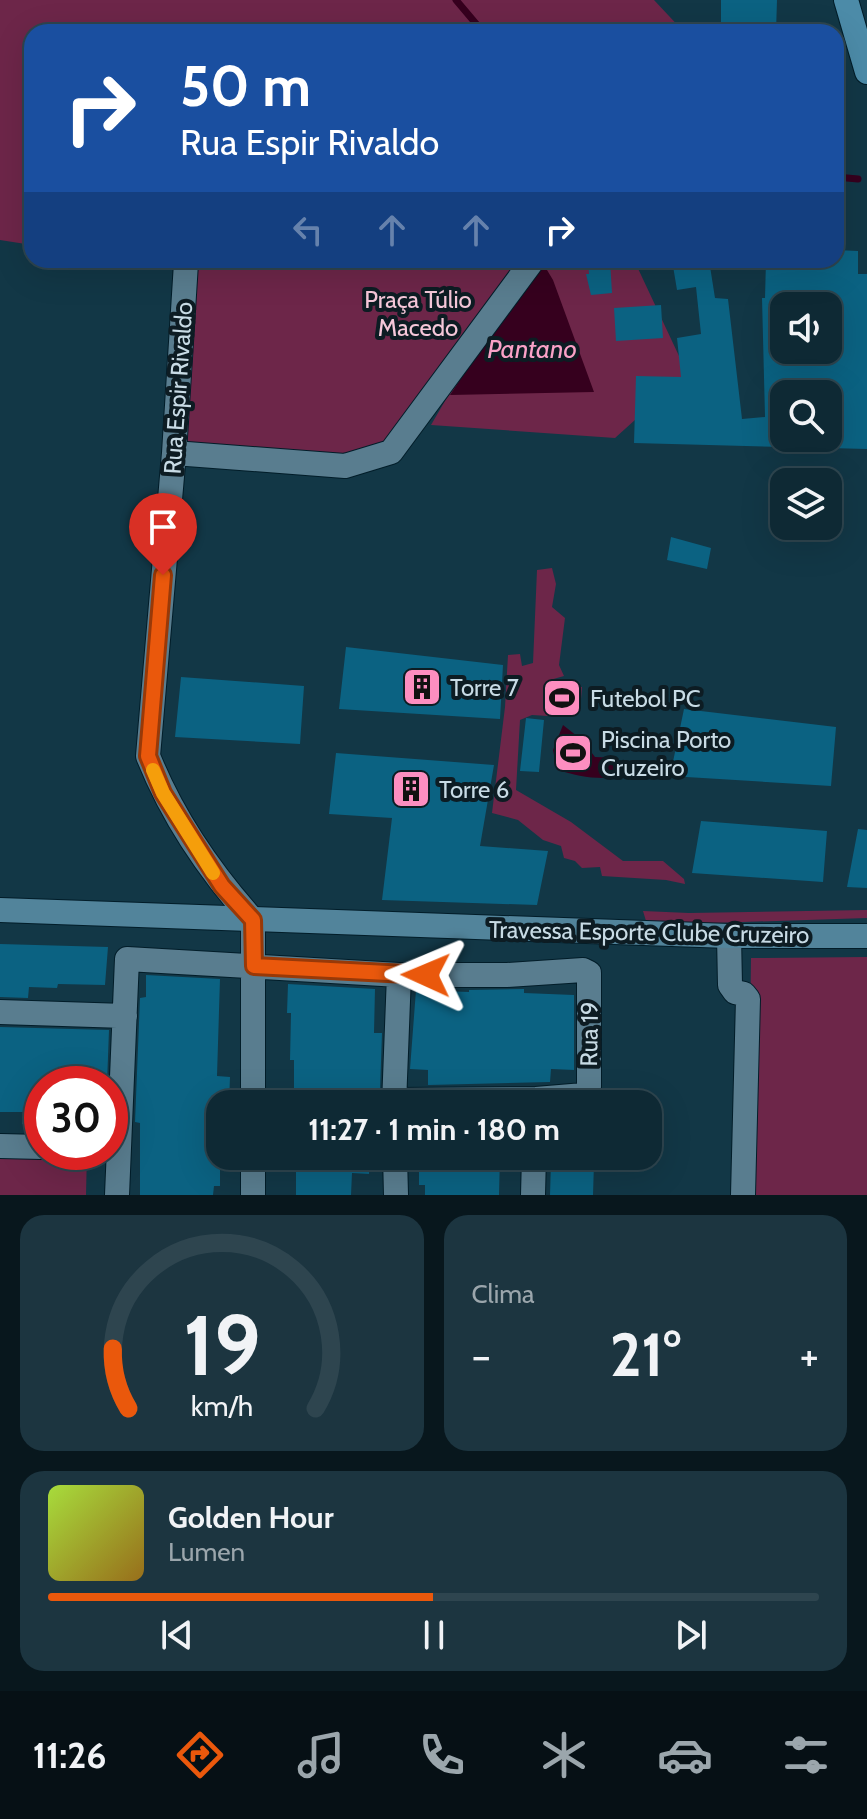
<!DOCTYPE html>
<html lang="pt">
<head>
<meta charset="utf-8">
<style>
  :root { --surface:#0e2934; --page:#1c3540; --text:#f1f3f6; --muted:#9ba6ac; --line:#2e454f; --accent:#ea580c }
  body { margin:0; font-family:Cabin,sans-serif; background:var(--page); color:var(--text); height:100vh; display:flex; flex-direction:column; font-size:30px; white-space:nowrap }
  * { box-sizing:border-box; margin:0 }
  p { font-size:26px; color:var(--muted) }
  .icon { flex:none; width:44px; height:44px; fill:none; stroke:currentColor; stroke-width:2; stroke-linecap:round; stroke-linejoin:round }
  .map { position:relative; height:1195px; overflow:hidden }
  .panel { display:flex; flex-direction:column; gap:20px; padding:20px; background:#08171d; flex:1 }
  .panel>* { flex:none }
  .banner { position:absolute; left:24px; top:24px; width:820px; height:244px; border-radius:24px; box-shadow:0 8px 32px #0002,0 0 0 2px var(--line); background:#1a4fa0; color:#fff; overflow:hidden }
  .fabs { position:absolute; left:770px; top:292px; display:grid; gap:16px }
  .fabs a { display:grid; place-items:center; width:72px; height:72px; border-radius:16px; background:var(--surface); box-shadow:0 8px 32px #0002,0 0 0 2px var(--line); font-size:40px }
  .speed { position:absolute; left:24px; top:1066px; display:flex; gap:16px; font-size:40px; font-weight:700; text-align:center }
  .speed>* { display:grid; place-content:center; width:104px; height:104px; border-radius:50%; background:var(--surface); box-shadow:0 8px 32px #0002,0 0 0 2px var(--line); line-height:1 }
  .speed .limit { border:12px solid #d22; background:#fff; color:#111 }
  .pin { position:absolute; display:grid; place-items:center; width:68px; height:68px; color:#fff; margin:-82px -34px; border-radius:50% 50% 50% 0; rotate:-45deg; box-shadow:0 0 8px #0007 }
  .pin .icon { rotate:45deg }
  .me { position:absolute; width:88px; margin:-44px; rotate:271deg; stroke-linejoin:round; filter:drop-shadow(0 0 6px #0008) }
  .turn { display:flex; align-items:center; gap:28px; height:168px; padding:0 24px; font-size:36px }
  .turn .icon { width:104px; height:104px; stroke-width:2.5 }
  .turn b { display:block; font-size:56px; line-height:68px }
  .lanes { display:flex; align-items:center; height:76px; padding:0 24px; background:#0003; justify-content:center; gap:40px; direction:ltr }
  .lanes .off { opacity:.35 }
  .big { font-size:60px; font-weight:700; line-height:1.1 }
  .panel .tile { flex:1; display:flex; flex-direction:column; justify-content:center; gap:12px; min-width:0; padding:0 28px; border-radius:24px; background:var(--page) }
  .panel .dial { align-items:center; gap:0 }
  .dial svg { height:208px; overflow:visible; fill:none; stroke:var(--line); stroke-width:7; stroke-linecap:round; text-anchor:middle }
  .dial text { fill:var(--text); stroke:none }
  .song { display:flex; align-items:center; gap:24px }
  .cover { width:96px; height:96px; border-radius:12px; background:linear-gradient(135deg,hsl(80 70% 55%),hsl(40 70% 35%)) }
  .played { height:8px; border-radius:4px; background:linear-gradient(90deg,var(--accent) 50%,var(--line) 50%) }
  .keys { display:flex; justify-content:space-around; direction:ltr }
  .heat { display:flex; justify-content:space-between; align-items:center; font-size:44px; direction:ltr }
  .panel .tiles { flex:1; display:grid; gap:20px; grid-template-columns:1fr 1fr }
  .tile:last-child { grid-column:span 2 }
  .trip { position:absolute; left:206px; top:1090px; width:456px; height:80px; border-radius:24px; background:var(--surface); box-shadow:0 8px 32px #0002,0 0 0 2px var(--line); font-weight:700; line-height:80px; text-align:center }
  .tab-bar { display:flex; height:128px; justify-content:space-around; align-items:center; background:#061015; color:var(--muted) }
  .tab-bar .icon { width:56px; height:56px }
  .tab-bar .on { color:var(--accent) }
  .tab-bar b { font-size:36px; color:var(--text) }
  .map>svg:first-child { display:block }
  .green { fill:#6d2649 }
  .water { fill:#36001e }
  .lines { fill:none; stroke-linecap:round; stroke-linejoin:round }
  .stream { stroke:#36001e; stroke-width:7 }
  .building { fill:#0b6282; fill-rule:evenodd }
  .street-casing { stroke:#021d29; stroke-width:26 }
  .secondary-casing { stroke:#021d29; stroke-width:26 }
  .primary-casing { stroke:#021d29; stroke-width:26 }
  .street { stroke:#597d8f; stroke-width:24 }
  .secondary { stroke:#52849b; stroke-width:24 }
  .primary { stroke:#4c8ba8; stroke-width:24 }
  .route-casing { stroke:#983908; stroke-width:20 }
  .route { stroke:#ea580c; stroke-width:14 }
  .slow { stroke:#f59e0b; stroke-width:14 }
  .labels { text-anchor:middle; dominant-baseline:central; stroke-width:8; stroke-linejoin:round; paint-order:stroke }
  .park-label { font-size:24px; fill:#f5c7d9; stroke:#0d1c23 }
  .street-label { font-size:24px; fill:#c8dbe5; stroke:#0d1c23 }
  .poi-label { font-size:24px; fill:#c8dbe5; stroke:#0d1c23; text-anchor:start }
  .water-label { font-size:26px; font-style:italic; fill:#faa1c7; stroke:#0d1c23 }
</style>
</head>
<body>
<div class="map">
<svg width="867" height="1195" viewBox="0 0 867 1195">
  <rect width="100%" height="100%" fill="#123746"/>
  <!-- green -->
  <path class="green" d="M 0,0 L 654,0 L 684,32 L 32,32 L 32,245 L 0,240 Z
    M 194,260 L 525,260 L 381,447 L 343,459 L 178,443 L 199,263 Z
    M 527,260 L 634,260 L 687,373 L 615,438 L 431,425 Z
    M 552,568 L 556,584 L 552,607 L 565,618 L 559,665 L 564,676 L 550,680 L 550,685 L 582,687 L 580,711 L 549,709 L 548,716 L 532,715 L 520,720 L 516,790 L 571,822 L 623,861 L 663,861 L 684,879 L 685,884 L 666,880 L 602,876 L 600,867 L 582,868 L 575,861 L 564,858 L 561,846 L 543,840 L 518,820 L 492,813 L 505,707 L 508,655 L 520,654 L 522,666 L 533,663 L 537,570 Z
    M 867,910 L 867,918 L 713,923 L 646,921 L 643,911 L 689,913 Z
    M 867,957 L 867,1195 L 748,1195 L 751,958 Z
    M 0,1136 L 42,1152 L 87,1152 L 86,1195 L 0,1195 Z"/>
  <!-- water -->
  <path class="water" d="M 544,265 L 553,280 L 594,392 L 450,395 L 523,285 Z
    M 563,725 L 582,740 L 595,757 L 617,758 L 622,776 C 600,781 578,776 557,770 L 553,750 Z"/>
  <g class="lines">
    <!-- stream -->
    <path class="stream" d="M 456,0 L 483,32
      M 836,177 L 858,179"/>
  </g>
  <!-- building -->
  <path class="building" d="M 721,0 L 777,0 L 776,32 L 721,32 Z
    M 836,250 L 858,251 L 858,274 L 867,274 L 867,449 L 828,448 L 828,394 L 784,394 L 784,447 L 634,443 L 636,376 L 681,377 L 677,338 L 701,334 L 696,287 L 677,290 L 672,260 L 709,260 L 715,298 L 728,299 L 742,419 L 765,417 L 762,298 L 765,298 L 766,260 L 836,260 ZM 784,306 L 828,306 L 828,350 L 784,350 Z
    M 588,260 L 610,260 L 612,293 L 591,295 L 586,274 L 589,274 Z
    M 661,305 L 663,338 L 616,341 L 614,308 Z
    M 671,537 L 711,548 L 707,569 L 667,560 Z
    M 346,647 L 503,665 L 500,719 L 339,709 Z
    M 181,677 L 304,686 L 300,744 L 175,737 Z
    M 684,709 L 836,727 L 831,786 L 670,776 Z
    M 526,718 L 544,720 L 539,772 L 520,771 Z
    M 336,753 L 494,765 L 480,846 L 548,851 L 537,905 L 382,900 L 392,818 L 329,814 Z
    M 701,821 L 827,831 L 823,882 L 692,873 Z
    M 858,829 L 867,830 L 867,888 L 847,887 Z
    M 0,944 L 108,947 L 105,985 L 58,984 L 57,988 L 29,987 L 28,998 L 0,997 Z
    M 146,975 L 220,979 L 217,1076 L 230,1077 L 229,1104 L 220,1104 L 220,1186 L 214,1186 L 213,1195 L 140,1195 L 140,1123 L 135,1122 L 140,998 L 146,997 Z
    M 288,984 L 375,989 L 374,1033 L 382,1033 L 380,1091 L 372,1090 L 371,1104 L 294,1104 L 294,1060 L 290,1060 L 291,1013 L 287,1013 Z
    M 524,989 L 524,993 L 574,995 L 574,1070 L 551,1069 L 550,1082 L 428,1085 L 428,1070 L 410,1069 L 416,990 L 469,992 L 469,990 Z
    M 0,1027 L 109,1030 L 107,1084 L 42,1084 L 42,1126 L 22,1124 L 23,1112 L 0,1112 Z
    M 296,1156 L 370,1156 L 369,1174 L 352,1173 L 351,1195 L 296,1195 Z
    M 426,1156 L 500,1156 L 499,1195 L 425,1195 L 425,1185 L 419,1185 L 419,1157 Z
    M 554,1156 L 588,1156 L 587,1163 L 594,1163 L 593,1195 L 550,1195 L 551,1162 L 554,1162 Z"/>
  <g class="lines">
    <defs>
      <path id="street" d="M 186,263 L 174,453 L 148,756 C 172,816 210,872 253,920 L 253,1104
        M 174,453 L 345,466 L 391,452 L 533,260
        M 729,936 L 730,985 L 735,992 L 744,994 L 748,999 L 743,1195
        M 0,1012 L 125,1016
        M 394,1104 L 399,975
        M 0,1146 L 42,1147
        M 395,1156 L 396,1195
        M 117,1195 L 127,959 L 399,975 L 507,975 L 583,970 L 589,973 L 589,1087 L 584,1095 L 536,1099 L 394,1100
        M 253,1195 L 253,1156
        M 533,1195 L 534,1156"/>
      <path id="secondary" d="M 0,910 L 729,936 L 867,936"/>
      <path id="primary" d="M 846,0 L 867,72"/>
    </defs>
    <!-- street casing -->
    <use href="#street" class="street-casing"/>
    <!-- secondary casing -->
    <use href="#secondary" class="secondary-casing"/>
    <!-- primary casing -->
    <use href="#primary" class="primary-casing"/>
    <!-- street -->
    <use href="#street" class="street"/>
    <!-- secondary -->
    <use href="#secondary" class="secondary"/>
    <!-- primary -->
    <use href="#primary" class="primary"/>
  </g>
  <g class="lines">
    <defs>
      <path id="route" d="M 163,575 L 148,756 L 163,793 L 222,886 L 253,920 L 254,966 L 426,975"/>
    </defs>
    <!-- route casing -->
    <use href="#route" class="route-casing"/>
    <!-- route -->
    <use href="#route" class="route"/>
    <!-- slow -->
    <path class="slow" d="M 153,770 L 163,793 L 213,873"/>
  </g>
  <!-- icons -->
  <defs>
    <symbol id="building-square" viewBox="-11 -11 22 22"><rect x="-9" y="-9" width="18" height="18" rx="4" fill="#fd8ec0" stroke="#0d1c23"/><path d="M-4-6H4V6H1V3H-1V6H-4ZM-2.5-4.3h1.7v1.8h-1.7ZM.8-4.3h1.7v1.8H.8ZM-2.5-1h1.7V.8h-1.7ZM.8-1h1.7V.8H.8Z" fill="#111"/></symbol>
    <symbol id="stadium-square" viewBox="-11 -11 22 22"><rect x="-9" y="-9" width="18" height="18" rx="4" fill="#fd8ec0" stroke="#0d1c23"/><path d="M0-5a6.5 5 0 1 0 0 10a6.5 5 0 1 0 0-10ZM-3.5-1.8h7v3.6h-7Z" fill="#111"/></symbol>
  </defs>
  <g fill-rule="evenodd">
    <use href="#building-square" x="400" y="665" width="44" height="44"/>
    <use href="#stadium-square" x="540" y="676" width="44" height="44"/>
    <use href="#stadium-square" x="551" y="731" width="44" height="44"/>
    <use href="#building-square" x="389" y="767" width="44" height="44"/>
  </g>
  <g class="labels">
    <!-- park labels -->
    <g class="park-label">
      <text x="418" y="299">Praça Túlio<tspan x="418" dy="28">Macedo</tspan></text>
    </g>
    <!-- street labels -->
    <g class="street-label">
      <text transform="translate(178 388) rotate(-86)">Rua Espir Rivaldo</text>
      <text transform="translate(649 932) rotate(1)">Travessa Esporte Clube Cruzeiro</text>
      <text transform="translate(589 1034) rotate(-89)">Rua 19</text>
    </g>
    <!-- poi labels -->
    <g class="poi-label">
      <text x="450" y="687">Torre 7</text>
      <text x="590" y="698">Futebol PC</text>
      <text x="601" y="739">Piscina Porto<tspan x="601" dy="28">Cruzeiro</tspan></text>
      <text x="439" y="789">Torre 6</text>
    </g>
    <!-- water labels -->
    <g class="water-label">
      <text x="532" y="349">Pantano</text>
    </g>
  </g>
</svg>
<div class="fabs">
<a><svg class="icon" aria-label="sound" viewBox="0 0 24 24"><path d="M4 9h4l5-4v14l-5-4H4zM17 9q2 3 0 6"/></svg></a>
<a><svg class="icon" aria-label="search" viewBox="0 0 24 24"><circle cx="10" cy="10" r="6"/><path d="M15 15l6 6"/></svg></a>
<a><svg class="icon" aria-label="layers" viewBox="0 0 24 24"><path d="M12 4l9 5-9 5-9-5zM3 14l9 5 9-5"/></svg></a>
</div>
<div class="speed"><div class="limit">30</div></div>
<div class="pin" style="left:163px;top:575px;background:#d93025"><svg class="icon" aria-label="arrive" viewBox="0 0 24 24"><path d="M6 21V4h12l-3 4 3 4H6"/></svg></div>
<svg class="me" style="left:426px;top:975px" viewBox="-20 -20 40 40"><path d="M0-17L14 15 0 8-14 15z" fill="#ea580c" stroke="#fff" stroke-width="4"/></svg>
<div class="trip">11:27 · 1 min · 180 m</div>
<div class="banner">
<div class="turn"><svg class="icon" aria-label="right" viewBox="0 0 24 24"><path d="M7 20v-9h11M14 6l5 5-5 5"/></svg><div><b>50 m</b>Rua Espir Rivaldo</div></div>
<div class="lanes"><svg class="icon off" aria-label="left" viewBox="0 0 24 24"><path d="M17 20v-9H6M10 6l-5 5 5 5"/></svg><svg class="icon off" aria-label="ahead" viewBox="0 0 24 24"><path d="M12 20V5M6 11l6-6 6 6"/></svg><svg class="icon off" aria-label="ahead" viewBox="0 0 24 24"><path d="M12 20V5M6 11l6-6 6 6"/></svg><svg class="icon" aria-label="right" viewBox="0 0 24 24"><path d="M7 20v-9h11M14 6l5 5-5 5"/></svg></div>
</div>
</div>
<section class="panel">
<div class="tiles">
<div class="tile dial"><svg viewBox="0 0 100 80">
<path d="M14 69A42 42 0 1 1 86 69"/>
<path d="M14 69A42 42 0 0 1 8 46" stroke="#ea580c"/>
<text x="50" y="56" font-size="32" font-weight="700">19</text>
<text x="50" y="72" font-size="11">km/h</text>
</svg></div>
<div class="tile"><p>Clima</p>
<div class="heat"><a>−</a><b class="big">21°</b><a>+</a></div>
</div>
<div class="tile">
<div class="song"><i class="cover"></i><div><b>Golden Hour</b><p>Lumen</p></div></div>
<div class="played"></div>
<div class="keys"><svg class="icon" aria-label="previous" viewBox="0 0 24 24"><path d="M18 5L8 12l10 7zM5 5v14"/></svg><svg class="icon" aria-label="pause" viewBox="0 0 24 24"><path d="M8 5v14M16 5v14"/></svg><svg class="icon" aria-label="next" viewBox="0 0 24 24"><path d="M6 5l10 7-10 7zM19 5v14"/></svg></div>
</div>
</div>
</section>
<nav class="tab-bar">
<b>11:26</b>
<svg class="icon on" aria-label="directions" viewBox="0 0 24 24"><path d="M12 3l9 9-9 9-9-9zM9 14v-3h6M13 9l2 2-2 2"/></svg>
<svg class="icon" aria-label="music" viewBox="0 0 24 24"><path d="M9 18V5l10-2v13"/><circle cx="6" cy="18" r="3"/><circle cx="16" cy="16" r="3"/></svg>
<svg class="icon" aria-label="phone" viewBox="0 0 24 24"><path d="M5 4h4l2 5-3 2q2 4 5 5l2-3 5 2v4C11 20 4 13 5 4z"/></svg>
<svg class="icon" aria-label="climate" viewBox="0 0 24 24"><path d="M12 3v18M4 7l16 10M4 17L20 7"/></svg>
<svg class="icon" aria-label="car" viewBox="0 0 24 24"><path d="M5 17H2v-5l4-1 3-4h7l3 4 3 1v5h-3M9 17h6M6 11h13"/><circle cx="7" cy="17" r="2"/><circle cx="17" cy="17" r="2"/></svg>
<svg class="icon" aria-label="filters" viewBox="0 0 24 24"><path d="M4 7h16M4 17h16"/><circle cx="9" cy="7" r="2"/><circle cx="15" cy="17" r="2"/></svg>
</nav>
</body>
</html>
